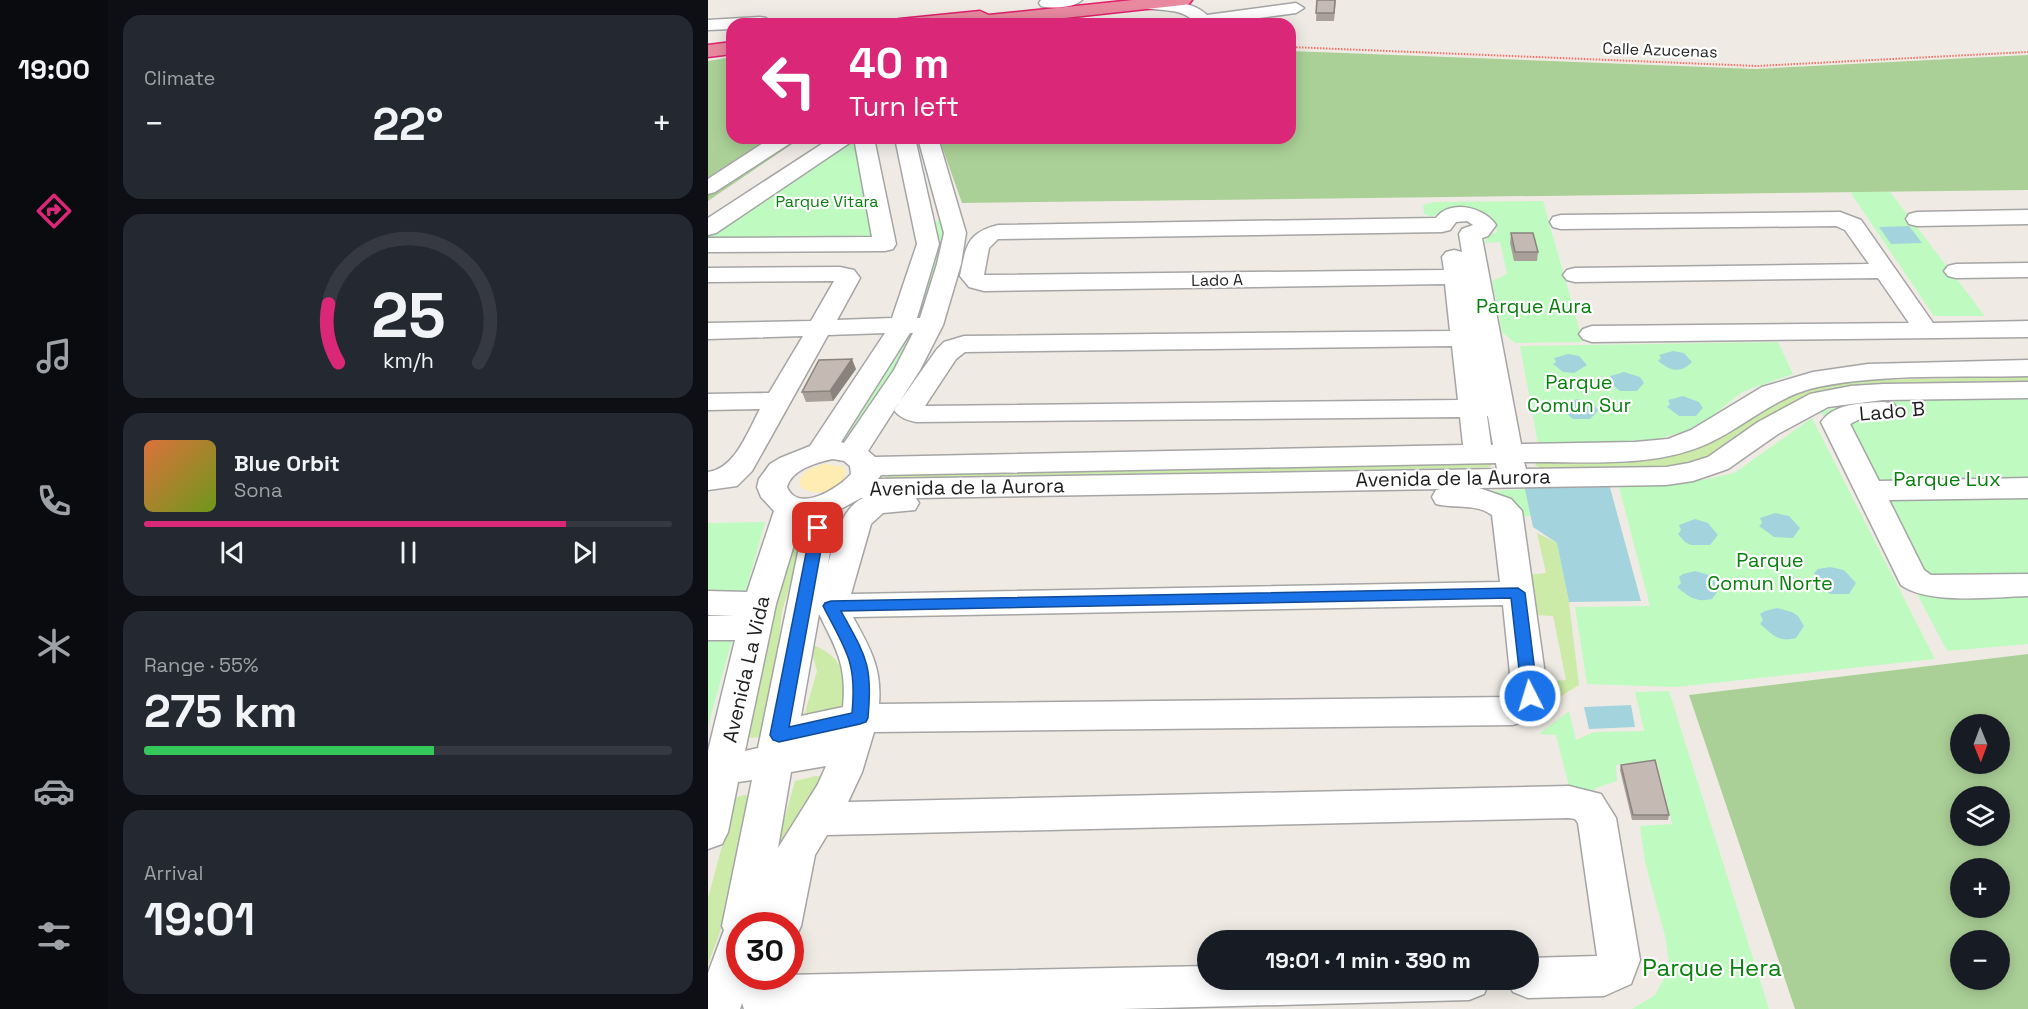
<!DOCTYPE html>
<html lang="en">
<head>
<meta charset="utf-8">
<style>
  :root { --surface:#171b24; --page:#242831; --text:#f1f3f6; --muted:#9ea1a6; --line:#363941; --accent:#db2777 }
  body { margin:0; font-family:"Space Grotesk",sans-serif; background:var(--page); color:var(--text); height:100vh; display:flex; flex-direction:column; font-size:22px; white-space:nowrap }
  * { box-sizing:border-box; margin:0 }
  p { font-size:20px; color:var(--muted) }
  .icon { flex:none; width:33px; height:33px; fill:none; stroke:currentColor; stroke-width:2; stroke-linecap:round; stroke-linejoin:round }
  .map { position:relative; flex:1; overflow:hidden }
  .drawer { display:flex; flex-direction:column; gap:15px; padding:15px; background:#0d0f14; width:600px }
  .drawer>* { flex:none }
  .banner { position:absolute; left:18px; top:18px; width:570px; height:126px; border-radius:18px; box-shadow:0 3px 15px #0003; background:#db2777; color:#fff; overflow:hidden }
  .needle { width:39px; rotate:179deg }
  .buttons { position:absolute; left:1242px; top:714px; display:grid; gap:12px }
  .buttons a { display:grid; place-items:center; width:60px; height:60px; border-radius:50%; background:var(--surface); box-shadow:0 3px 15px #0003; font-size:30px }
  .speed { position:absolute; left:18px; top:912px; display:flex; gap:12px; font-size:30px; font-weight:700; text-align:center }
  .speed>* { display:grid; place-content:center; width:78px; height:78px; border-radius:50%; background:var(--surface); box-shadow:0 3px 15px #0003; line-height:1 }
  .speed .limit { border:9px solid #d22; background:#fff; color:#111 }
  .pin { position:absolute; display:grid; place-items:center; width:51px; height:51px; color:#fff; margin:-26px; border-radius:12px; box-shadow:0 3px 9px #0006 }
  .me { position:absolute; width:66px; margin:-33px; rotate:355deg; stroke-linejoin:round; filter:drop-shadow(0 0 4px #0008) }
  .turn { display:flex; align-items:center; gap:21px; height:126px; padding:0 24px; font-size:27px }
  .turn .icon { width:78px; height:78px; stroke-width:2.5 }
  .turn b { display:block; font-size:42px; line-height:51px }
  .big { font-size:45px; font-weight:800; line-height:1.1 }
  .drawer .card { flex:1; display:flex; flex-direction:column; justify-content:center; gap:9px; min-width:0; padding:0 21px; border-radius:18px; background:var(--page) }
  .drawer .dial { align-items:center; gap:0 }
  .dial svg { height:156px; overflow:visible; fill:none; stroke:var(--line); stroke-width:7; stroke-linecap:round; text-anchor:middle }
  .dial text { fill:var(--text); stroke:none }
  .song { display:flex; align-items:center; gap:18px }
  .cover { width:72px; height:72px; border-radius:9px; background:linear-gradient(135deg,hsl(20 70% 55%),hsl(80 70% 35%)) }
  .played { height:6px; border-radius:3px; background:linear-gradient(90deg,var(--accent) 80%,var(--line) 80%) }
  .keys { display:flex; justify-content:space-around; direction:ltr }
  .heat { display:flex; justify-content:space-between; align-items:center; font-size:33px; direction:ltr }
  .charge { height:9px; border-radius:4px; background:linear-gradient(90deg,#34c759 55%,var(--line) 0) }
  .trip { position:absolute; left:489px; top:930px; width:342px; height:60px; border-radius:30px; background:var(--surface); box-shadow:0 3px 15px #0003; font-weight:800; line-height:60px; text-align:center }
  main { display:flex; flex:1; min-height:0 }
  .tab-bar { display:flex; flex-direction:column; width:108px; justify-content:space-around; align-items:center; background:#090b0e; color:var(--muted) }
  .tab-bar .icon { width:42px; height:42px }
  .tab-bar .current { color:var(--accent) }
  .tab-bar b { font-size:27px; color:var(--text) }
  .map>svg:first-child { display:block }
  .grass { fill:#cceba8 }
  .forest { fill:#abd097; fill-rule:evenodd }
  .sand { fill:#ffecb2 }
  .park { fill:#bffbc1 }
  .water { fill:#a3d4de }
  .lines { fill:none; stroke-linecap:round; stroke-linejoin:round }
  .minor-casing { stroke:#a5a5a5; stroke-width:3 }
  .highway-casing { stroke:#df1f6a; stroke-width:3 }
  .path { stroke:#fd6f67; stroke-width:2; stroke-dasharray:1.5 1.5; stroke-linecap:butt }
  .minor { fill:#fff; fill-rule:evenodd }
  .highway { fill:#e989a0; fill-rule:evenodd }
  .wall { fill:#a9a09a }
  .shaded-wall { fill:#89827d }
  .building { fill:#c4bab3; stroke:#89827d; stroke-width:1.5 }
  .route { fill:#1a73e8; stroke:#114b97; stroke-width:1.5 }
  .labels { text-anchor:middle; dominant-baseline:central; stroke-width:4.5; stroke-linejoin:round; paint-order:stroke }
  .far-street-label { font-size:16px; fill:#1e1e1e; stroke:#fff }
  .far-park-label { font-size:16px; fill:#09800d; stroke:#fff }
  .park-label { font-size:20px; fill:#09800d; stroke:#fff }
  .street-label { font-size:20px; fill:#1e1e1e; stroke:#fff }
  .near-park-label { font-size:24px; fill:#09800d; stroke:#fff }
</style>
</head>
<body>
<main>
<nav class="tab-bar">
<b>19:00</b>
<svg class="icon current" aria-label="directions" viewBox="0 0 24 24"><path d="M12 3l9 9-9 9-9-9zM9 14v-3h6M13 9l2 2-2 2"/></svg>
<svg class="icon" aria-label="music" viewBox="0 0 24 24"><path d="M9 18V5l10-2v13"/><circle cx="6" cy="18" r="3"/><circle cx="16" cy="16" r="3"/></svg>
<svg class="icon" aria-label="phone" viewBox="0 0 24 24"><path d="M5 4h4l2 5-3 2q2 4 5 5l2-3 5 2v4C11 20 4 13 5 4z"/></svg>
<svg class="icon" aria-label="climate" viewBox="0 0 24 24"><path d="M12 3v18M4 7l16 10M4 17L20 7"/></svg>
<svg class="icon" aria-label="car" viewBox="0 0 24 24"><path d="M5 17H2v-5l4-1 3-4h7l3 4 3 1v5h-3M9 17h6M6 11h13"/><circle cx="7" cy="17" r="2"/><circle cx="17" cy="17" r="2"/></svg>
<svg class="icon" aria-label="filters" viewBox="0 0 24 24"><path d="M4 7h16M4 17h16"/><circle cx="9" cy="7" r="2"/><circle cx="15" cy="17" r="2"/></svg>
</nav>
<section class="drawer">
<div class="card"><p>Climate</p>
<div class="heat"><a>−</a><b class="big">22°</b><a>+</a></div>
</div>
<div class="card dial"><svg viewBox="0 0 100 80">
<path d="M14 69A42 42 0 1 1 86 69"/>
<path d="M14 69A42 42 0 0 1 9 39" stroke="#db2777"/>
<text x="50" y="56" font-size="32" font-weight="700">25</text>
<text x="50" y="72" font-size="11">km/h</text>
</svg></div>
<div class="card">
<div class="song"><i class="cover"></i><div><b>Blue Orbit</b><p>Sona</p></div></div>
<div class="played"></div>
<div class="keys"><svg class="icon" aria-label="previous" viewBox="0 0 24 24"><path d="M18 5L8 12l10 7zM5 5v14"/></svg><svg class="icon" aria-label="pause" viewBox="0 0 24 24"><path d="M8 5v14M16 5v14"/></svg><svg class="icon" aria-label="next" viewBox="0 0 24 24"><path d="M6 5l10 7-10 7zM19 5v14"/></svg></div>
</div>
<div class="card"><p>Range · 55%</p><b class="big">275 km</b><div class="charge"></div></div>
<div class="card"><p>Arrival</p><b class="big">19:01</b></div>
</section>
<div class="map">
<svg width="1320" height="1009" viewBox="0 0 1320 1009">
  <rect width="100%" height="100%" fill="#efebe4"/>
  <!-- grass -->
  <path class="grass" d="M 1320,377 L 1320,384 L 1153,386 L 997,458 L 980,463 L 958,468 L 836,470 L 827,465 L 829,461 L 936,459 L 963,456 L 987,450 L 1006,441 L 1079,395 L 1144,380 Z
    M 785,462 L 782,467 L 753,468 L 178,478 L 175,474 Z
    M 94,516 L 103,517 L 74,611 L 69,661 L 56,731 L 51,737 L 44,738 L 40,735 L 53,628 Z
    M 829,533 L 849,543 L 861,602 L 871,685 L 837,706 L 842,690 L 833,682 L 858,680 L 845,616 L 826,615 L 820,575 L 838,573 Z
    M 105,645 C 141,659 137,683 138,716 L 96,716 L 109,671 L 103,650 Z
    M 108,776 L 121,778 L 72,847 L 70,842 L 87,781 Z
    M 35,795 L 44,796 L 17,917 L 0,965 L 0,898 L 27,798 Z"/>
  <!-- forest -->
  <path class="forest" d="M 582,51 L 1048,69 L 1320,55 L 1320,190 L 254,203 L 231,138 L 582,138 Z
    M 24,57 L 24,138 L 93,138 L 0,201 L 0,61 Z
    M 1320,654 L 1320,1009 L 1087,1009 L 981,695 ZM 1252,724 L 1292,724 L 1292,764 L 1252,764 ZM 1252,796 L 1292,796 L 1292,836 L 1252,836 ZM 1252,868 L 1292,868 L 1292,908 L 1252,908 ZM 1252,940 L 1292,940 L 1292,980 L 1252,980 Z"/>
  <!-- sand -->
  <path class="sand" d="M 117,464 L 136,467 L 138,471 C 137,491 105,499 92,486 C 90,472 105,467 117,464 Z"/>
  <!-- park -->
  <path class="park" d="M 144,138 L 147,138 L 167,240 L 0,241 L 0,235 Z
    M 1142,192 L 1182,192 L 1277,316 L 1226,316 Z
    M 835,201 L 875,342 L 807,343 L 794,332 L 784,281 L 799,274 L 792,242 L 777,243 L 780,236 L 789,232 L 787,223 L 781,214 C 763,211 740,206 724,217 L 716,214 L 715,205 L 726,202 Z
    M 230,220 L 234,220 L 239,235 L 216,312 L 211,315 L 206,312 C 214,294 239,239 227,224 Z
    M 197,332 L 211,333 L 141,439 L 132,440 Z
    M 1070,342 L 1085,374 L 1034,392 L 989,428 L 945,440 L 830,444 L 812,346 Z
    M 1320,397 L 1320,644 L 1239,651 L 1113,411 L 1159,400 Z
    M 1104,418 L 1227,659 L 968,687 L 879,684 L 867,607 L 942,606 L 911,487 L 980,483 L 1026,473 Z
    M 817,489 L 823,516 L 810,517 L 794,496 L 784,491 Z
    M 57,522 L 0,726 L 0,523 Z
    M 961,691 L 1061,1009 L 924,1009 L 947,995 L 962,968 L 957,936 L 937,862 L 932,826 L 964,824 L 950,765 L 940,761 L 908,765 L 909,781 L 888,788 L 878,799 L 862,790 L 848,735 L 831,734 L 861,711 L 868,740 L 886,732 L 936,731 L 927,692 Z"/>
  <!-- water -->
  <path class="water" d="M 1201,226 L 1214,243 L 1183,244 L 1171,227 Z
    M 965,351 L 976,353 L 984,362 C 972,374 963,371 950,361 L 953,358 L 951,355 Z
    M 860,354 L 871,356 L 879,365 L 866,373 L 855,372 L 845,364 L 848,362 L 846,358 Z
    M 916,372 L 932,377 L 936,383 L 929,391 L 912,391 L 901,382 L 904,380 L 902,376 Z
    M 975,396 L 991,402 L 995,408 L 988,416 L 971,416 L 959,407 L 962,404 L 960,400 Z
    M 870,399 L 886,404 L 890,411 L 882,419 L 865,419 L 854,410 L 857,407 L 856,403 Z
    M 901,484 L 933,601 L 861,602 L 849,543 L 825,527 L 816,485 Z
    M 1067,513 L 1081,516 L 1092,528 L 1085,538 L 1066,537 L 1051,526 L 1054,523 L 1052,518 Z
    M 987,519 L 1000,523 L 1010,535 L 1002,545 L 983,545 L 977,542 L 970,534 L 973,530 L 971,525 Z
    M 1122,567 L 1136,570 L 1148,583 L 1141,594 L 1122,594 L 1106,582 L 1109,578 L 1106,573 L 1110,569 Z
    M 987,571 L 1001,575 L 1012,588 L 1004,599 C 987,603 980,596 969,587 L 973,583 L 971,577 L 975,574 Z
    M 1069,608 L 1084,612 L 1090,616 L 1096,626 L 1088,638 C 1070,643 1064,634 1052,624 L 1055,620 L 1052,614 L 1057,611 Z
    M 923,705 L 927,727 L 881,729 L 876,707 Z"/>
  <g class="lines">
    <defs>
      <path id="minor" d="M 333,0 L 374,0 C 366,8 344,9 333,6 L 331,3 Z
        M 433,0 C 454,0 484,0 499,15 L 588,3 L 596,8 L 588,13 L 508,24 L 488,24 C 475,6 450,12 430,7 L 428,4 Z
        M 52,17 L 58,18 L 59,24 L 24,24 L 24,29 L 0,30 L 0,20 Z
        M 63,138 L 87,138 L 84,142 L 7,192 L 0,194 L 0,179 Z
        M 123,138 L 146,138 L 143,142 L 8,233 L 0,235 L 0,218 Z
        M 146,138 L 166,138 L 188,244 L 185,249 L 177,251 L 0,252 L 0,238 L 164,237 Z
        M 187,138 L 207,138 L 231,244 L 209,318 L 212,318 L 229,264 L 236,233 L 210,138 L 230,138 L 258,233 L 253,264 L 235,325 L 212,370 L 160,451 L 167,457 L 755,445 L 752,417 L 208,422 C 199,420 192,418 186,410 L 190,404 L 229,349 L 236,342 L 256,336 L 742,331 L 737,284 L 276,291 L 261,287 L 252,276 C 258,247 258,233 290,225 L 728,218 C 742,199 776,207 788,225 L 780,236 L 774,238 L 813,444 L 927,442 L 960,439 L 983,430 L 1054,387 L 1105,372 L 1160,364 L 1320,360 L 1320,376 C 1251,378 1178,373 1110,387 C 1068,396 1039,425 1001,443 C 945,469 877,461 816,462 L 818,469 L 958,467 L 981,463 L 1000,457 L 1050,422 L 1102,394 L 1112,392 L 1143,386 L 1175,384 L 1320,382 L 1320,398 L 1175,400 L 1120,407 L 1070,434 L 1020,469 L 985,481 L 958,485 L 771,488 L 803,499 L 814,511 L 840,696 C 830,714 824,719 805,725 L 166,732 L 154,772 L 140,802 L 861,786 L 893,794 L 908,818 L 932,960 L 923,984 L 896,996 L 820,998 L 805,992 L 799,980 L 820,980 L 820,958 L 889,956 L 870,823 L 867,819 L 861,818 L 119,835 L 107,855 L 93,926 L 87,939 L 82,941 L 82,926 L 32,926 L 32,976 L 500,966 L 500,980 L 782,980 L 776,994 L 761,1000 L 414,1009 L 36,1009 L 34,1003 L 32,1009 L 0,1009 L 0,973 L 16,930 L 14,926 L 44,780 L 30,782 L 20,832 L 14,844 L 0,849 L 0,751 L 27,640 L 0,640 L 0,616 L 26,615 L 0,615 L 0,591 L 39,592 L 66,511 L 53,497 L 49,487 L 51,479 L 62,464 L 72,458 L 102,446 L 177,333 L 120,335 L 44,471 L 29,486 L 0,490 L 0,472 C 27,469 40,431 52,409 L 0,410 L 0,394 L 61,393 L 95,336 L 0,339 L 0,323 L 103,321 L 126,281 L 0,282 L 0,268 L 132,267 L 146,270 L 152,278 L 129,320 L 184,318 L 209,244 ZM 759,221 L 765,225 L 754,229 L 751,234 L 754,252 L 746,250 L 738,252 L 734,257 L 736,270 L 276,275 L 281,248 L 290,239 L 734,232 L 742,230 L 748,222 ZM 202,333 L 205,333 L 186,370 L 136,443 L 133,442 ZM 744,346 L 750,400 L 217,406 L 248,359 L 257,352 ZM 779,416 L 780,416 L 785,445 L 783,445 ZM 125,459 L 136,461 L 142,466 L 143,474 C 131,488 90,514 79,487 C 83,470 109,462 125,459 ZM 788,463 L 789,469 L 170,479 L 173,475 ZM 733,489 L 728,490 L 724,497 L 728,504 C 748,509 767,503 784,515 L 792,582 L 143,594 L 163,524 L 175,513 L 207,510 L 211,503 L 208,498 ZM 153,498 L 155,498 C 132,509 127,541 120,564 L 129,511 ZM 94,518 L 97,518 L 50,748 L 37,751 L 68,604 ZM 795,605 L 804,693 L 800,697 L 171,704 C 174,668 162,648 145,617 ZM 111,614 C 129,650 139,666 135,707 L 93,716 ZM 118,766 L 110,784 L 70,848 L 83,772 Z
        M 1320,210 L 1320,224 L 1209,226 L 1201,224 L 1198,219 L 1201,214 L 1209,212 Z
        M 1132,212 L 1153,220 L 1225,323 L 1320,321 L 1320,337 L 884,342 L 875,339 L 871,334 L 875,329 L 884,326 L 1201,323 L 1170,278 L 867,282 L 859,280 L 855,275 L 859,270 L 867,268 L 1161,264 L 1137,230 L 1128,226 L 853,229 L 845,227 L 842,222 L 845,217 L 853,215 Z
        M 1320,263 L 1320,277 L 1248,278 L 1240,276 L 1236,271 L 1240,266 L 1248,264 Z
        M 1176,402 L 1186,404 L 1190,410 L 1186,416 L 1150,420 L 1142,424 L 1171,481 L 1320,478 L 1320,498 L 1181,500 L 1216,570 L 1223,575 L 1320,574 L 1320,596 C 1284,597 1221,605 1193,585 L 1113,422 C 1126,403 1155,403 1176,402 Z"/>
      <path id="highway" d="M 425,0 L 484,0 L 481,4 L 475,5 L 302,24 L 183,24 L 186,20 L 192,19 L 272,11 L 281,15 Z
        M 24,42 L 24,54 L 0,57 L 0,45 Z"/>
    </defs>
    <!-- minor casing -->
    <use href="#minor" class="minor-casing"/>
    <!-- highway casing -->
    <use href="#highway" class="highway-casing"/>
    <!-- path -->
    <path class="path" d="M 582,47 L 1049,66 L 1320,52"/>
    <!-- minor -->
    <use href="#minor" class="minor"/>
    <!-- highway -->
    <use href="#highway" class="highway"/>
  </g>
  <!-- wall -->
  <path class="wall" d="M 609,0 L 628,0 L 626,21 L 608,21 Z
    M 803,233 L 830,252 L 829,261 L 806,261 L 802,243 Z
    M 148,369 L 125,401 L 98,402 L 94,392 Z
    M 913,765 L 961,815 L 960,820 L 924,820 L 912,770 Z"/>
  <!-- shaded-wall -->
  <path class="shaded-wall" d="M 144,359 L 148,369 L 125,401 L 122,391 Z"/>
  <!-- building -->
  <path class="building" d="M 609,0 L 627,0 L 626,13 L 608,13 Z
    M 803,233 L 825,233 L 830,252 L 807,252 Z
    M 144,359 L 122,391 L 94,392 L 111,360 Z
    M 947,760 L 961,815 L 925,815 L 913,765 Z"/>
  <!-- route -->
  <path class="route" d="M 110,524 L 117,528 L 81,727 L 144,713 C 149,661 138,651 115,606 L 117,603 L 123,601 L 810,588 L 817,593 L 830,696 L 828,701 L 822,703 L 817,701 L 814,696 L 803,598 L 133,611 C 158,657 165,664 160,718 L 158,722 L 152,724 L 71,742 L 65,740 L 62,735 L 103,528 Z"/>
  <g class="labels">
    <!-- far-street labels -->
    <g class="far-street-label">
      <text transform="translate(952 50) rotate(2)">Calle Azucenas</text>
      <text transform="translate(509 280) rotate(-1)">Lado A</text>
    </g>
    <!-- far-park labels -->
    <g class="far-park-label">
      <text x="119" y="201">Parque Vitara</text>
    </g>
    <!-- park labels -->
    <g class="park-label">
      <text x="826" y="306">Parque Aura</text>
      <text x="871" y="382">Parque<tspan x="871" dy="23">Comun Sur</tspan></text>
      <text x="1239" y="479">Parque Lux</text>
      <text x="1062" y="560">Parque<tspan x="1062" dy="23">Comun Norte</tspan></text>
    </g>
    <!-- street labels -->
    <g class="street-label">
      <text transform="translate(1184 411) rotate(-5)">Lado B</text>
      <text transform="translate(745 478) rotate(-1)">Avenida de la Aurora</text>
      <text transform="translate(259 487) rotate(-1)">Avenida de la Aurora</text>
      <text transform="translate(38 669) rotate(-77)">Avenida La Vida</text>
    </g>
    <!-- near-park labels -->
    <g class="near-park-label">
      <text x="1004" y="967">Parque Hera</text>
    </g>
  </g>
</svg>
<div class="buttons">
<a><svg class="needle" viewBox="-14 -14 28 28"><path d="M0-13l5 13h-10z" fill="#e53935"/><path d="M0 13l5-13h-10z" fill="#9ea1a6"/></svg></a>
<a><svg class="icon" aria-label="layers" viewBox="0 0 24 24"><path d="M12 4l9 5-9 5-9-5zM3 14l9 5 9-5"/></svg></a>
<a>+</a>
<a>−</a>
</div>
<div class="speed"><div class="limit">30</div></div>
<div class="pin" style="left:110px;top:528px;background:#d93025"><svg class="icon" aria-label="arrive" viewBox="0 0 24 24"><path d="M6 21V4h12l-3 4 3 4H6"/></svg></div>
<svg class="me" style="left:822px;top:696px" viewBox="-20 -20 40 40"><circle r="17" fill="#1a73e8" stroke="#fff" stroke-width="3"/><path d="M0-11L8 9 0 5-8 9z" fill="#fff"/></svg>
<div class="trip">19:01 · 1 min · 390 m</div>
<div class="banner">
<div class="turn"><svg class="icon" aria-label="left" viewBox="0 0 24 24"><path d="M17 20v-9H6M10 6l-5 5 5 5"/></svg><div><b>40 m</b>Turn left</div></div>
</div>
</div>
</main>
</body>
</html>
